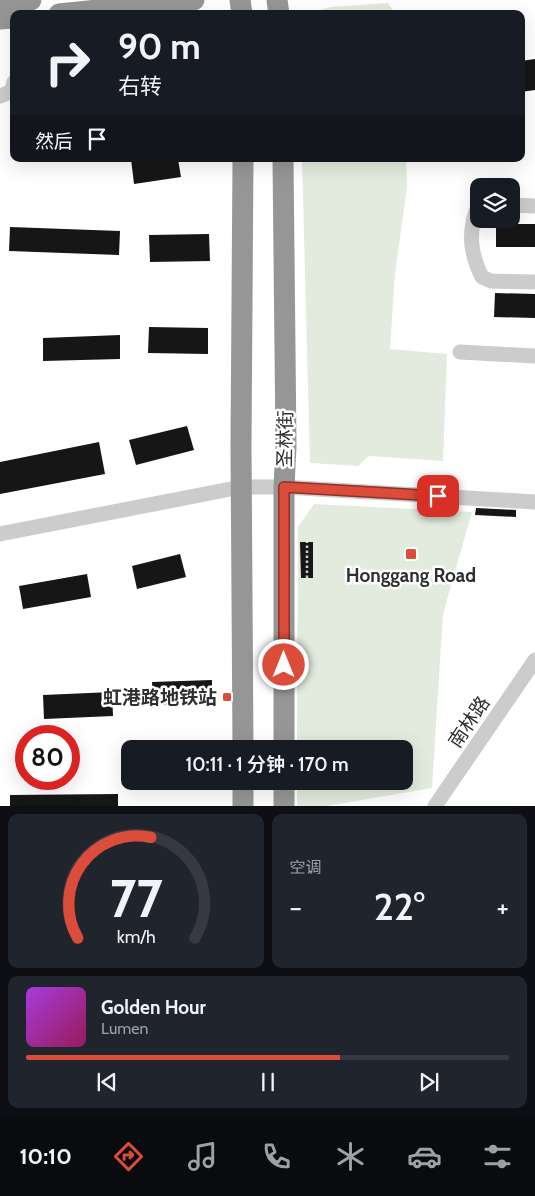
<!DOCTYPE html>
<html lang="zh">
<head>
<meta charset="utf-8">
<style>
  :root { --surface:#171b24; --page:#20242c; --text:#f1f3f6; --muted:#9ea1a6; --line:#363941; --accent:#dc4c3a }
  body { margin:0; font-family:Cabin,"Noto Sans SC",sans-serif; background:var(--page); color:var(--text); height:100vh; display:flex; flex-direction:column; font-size:19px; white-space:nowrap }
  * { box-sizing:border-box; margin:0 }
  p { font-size:16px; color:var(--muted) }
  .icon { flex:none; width:28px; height:28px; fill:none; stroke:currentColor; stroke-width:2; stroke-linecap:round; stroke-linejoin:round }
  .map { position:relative; height:806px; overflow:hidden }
  .sheet { display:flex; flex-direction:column; gap:8px; padding:8px; background:#0d0f14; flex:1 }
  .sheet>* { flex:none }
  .guide { position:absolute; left:10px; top:10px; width:515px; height:152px; border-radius:10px; box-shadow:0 5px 20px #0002; background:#171b24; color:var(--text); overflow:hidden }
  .tools { position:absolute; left:470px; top:178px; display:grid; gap:10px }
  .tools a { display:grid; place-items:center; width:50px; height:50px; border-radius:10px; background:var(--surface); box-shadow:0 5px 20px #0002; font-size:25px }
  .speed { position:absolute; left:15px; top:725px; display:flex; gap:10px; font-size:25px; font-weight:700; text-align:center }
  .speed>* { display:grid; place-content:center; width:65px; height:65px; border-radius:50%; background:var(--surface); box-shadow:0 5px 20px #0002; line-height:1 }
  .speed .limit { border:8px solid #d22; background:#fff; color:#111 }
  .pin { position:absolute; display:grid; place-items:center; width:42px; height:42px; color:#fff; margin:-21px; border-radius:10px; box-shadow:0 2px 8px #0006 }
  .me { position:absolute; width:55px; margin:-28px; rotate:0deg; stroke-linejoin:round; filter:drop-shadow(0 0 4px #0008) }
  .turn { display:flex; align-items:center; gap:18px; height:105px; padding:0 25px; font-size:22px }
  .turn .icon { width:65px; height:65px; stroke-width:2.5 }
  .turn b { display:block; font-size:35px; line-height:42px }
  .then { display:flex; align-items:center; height:48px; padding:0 25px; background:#0003; gap:10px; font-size:19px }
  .big { font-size:38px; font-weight:600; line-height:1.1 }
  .sheet .tile { flex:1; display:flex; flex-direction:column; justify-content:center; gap:8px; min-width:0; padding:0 18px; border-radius:10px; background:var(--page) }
  .sheet .dial { align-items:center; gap:0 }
  .dial svg { height:130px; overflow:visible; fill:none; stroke:var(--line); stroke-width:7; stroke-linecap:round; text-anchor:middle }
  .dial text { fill:var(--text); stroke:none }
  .song { display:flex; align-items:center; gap:15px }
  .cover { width:60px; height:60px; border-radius:8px; background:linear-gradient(135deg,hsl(280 70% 55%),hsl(330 70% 35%)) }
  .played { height:5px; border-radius:2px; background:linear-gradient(90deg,var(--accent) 65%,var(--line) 65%) }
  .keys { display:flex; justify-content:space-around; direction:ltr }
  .heat { display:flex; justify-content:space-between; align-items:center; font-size:28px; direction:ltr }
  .sheet .tiles { flex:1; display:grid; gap:8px; grid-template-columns:1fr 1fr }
  .tile:last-child { grid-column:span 2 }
  .trip { position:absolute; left:121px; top:740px; width:292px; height:50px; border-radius:10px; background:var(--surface); box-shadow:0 5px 20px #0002; font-weight:600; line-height:50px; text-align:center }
  .dock { display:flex; height:80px; justify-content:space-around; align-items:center; background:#090b0e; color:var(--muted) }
  .dock .icon { width:35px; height:35px }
  .dock .selected { color:var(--accent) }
  .dock b { font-size:22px; color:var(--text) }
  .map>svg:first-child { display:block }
  .green { fill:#e2ebdd }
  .building { fill:#161616 }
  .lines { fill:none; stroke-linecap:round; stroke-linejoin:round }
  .path { stroke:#ccc; stroke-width:2.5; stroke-dasharray:2.5 2.5; stroke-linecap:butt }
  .minor { stroke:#ccc; stroke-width:15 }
  .highway { stroke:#969696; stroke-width:21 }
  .route-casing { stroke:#8f3126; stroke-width:12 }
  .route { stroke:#dc4c3a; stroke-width:9 }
  .poi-dot { fill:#dc4c3a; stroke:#fff; stroke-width:2 }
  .labels { text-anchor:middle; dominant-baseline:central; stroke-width:5; stroke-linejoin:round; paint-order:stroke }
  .street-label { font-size:19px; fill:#2f2f2f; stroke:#fff }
  .poi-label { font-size:19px; font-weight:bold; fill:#2f2f2f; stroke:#fff }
</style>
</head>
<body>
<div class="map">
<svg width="535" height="806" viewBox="0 0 535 806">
  <rect width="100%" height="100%" fill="#fff"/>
  <!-- green -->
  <path class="green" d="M 388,3 L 395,14 L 307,14 L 331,7 Z
    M 302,159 L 406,159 L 407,187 L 395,274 L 390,349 L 447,354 L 443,461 L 369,456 L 358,466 L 310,463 Z
    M 314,504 L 472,512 L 443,614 L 432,788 L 327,806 L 297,806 L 297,781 L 405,781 L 405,749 L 297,749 L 298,527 Z"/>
  <!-- building -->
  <path class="building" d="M 535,59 L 535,90 L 521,92 L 521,61 Z
    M 131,159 L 178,159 L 181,177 L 134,184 Z
    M 496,224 L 535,224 L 535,247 L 496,247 Z
    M 10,227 L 120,231 L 119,255 L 9,251 Z
    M 209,234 L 210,261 L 150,262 L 149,235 Z
    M 495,293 L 535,294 L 535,318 L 494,317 Z
    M 149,327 L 208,328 L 208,354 L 148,353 Z
    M 120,335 L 120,359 L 43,361 L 43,338 Z
    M 187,426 L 194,450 L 136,465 L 129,440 Z
    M 99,442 L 105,474 L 0,494 L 0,462 Z
    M 476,508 L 516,510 L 516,517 L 475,515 Z
    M 300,542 L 313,542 L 313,578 L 301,578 Z
    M 180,554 L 186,577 L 137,589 L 132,566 Z
    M 87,574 L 91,597 L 23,609 L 19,586 Z
    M 212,680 L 212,704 L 153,705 L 152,682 Z
    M 112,692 L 113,716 L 44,719 L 43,695 Z
    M 118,794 L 118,806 L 10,806 L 10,795 Z"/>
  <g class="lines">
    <!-- path -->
    <path class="path" d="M 307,578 L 307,542"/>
    <!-- minor -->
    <path class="minor" d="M 0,96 L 12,91 L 14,82
      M 511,205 L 535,206
      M 479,210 L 476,211 C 468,235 471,255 482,277 L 491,281 L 535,282
      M 460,352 L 535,356
      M 0,534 L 241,487 L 284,487 L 535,502
      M 435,806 L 535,660"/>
    <!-- highway -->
    <path class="highway" d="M 240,0 L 242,14
      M 277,0 L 279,14
      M 0,3 L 31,0
      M 59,14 L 194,0
      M 0,19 L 14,18
      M 283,159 L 286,446 L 284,487 L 284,749
      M 243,749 L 241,445 L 243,159
      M 243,781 L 243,806
      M 284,806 L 284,781"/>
  </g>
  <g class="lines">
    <defs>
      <path id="route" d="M 284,665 L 284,487 L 438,496"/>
    </defs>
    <!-- route casing -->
    <use href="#route" class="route-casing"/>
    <!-- route -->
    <use href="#route" class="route"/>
  </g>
  <!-- markers -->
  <g class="poi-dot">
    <rect x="405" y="548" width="12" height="12" rx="2.5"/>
    <rect x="222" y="692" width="10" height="10" rx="2.5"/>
  </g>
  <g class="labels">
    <!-- street labels -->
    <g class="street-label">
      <text transform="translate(285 439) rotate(-89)">圣林街</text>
      <text transform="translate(469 722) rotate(-56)">南林路</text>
    </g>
    <!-- poi labels -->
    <g class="poi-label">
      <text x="411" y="575">Honggang Road</text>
      <text x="217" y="697" text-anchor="end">虹港路地铁站</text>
    </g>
  </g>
</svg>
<div class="tools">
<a><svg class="icon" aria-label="layers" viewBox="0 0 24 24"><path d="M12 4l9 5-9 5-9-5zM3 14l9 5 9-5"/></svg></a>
</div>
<div class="speed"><div class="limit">80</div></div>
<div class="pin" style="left:438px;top:496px;background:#d93025"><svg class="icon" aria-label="arrive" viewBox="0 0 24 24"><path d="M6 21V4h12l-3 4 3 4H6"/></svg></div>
<svg class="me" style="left:284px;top:665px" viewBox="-20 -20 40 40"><circle r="17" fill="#dc4c3a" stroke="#fff" stroke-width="3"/><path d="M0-11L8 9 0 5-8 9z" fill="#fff"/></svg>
<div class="trip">10:11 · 1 分钟 · 170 m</div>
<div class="guide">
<div class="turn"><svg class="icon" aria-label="right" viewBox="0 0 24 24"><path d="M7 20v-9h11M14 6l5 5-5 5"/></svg><div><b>90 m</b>右转</div></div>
<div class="then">然后<svg class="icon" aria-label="arrive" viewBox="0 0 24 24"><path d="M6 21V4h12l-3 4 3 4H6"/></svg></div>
</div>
</div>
<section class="sheet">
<div class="tiles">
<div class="tile dial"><svg viewBox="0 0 100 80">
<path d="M14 69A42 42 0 1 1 86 69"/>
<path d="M14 69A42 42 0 0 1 59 7" stroke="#dc4c3a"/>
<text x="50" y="56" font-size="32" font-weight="700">77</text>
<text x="50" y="72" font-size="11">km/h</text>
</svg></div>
<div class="tile"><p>空调</p>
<div class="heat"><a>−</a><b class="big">22°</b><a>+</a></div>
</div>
<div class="tile">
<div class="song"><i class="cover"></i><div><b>Golden Hour</b><p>Lumen</p></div></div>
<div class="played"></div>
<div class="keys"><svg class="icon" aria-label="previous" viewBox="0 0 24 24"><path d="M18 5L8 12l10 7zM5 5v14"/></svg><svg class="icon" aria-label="pause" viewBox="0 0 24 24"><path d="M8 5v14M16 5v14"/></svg><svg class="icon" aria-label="next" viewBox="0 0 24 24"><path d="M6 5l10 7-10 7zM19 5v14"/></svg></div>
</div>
</div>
</section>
<nav class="dock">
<b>10:10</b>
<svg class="icon selected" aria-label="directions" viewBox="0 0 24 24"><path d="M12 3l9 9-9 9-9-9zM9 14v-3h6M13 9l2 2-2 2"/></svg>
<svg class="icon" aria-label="music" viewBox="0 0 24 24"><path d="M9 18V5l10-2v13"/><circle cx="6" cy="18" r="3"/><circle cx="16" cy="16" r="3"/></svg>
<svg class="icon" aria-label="phone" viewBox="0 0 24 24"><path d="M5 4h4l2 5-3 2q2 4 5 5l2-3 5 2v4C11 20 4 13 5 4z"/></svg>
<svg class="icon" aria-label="climate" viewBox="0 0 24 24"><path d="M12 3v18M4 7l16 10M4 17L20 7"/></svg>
<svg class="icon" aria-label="car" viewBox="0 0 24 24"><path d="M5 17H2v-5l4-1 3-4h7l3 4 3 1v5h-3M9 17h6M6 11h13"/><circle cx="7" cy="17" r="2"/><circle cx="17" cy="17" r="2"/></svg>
<svg class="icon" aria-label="filters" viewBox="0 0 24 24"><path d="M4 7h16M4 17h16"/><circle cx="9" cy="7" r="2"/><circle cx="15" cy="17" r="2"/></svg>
</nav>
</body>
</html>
